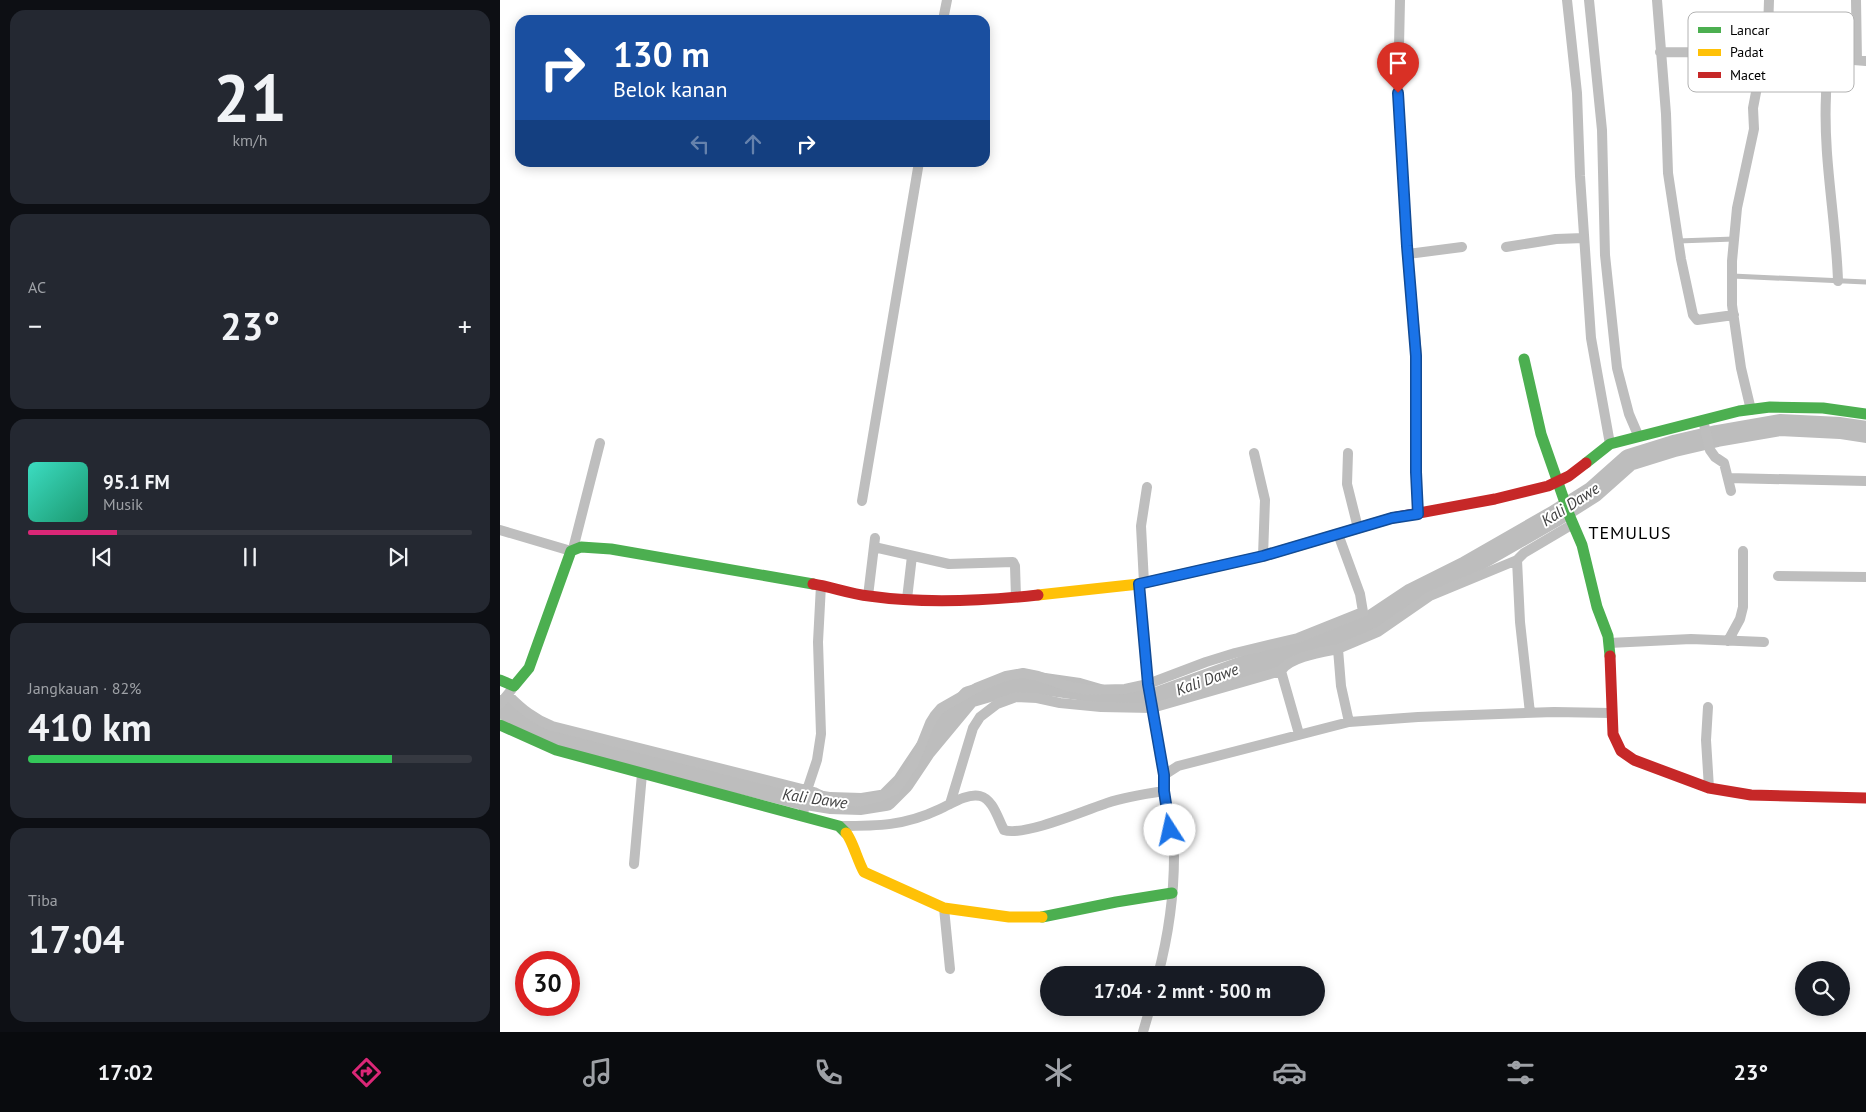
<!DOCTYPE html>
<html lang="id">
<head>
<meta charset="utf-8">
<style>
  :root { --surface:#171b24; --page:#242831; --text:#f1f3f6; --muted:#9ea1a6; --line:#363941; --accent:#db2777 }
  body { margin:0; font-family:"PT Sans",sans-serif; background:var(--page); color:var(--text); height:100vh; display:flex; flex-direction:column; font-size:19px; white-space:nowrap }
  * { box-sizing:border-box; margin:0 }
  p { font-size:16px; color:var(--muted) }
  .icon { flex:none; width:28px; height:28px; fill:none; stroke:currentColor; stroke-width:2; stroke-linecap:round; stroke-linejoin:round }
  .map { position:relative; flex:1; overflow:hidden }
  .drawer { display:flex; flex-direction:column; gap:10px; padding:10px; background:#0d0f14; width:500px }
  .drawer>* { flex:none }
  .hud { position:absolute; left:15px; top:15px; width:475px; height:152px; border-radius:15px; box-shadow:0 2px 12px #0003; background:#1a4fa0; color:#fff; overflow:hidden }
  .fabs { position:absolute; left:1295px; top:961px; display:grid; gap:10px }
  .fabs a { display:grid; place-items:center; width:55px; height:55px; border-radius:50%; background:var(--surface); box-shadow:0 2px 12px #0003; font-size:25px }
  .speed { position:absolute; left:15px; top:951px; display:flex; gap:10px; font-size:25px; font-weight:700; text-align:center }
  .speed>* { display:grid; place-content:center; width:65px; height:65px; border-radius:50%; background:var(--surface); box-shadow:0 2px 12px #0003; line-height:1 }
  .speed .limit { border:8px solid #d22; background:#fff; color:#111 }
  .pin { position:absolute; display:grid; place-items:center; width:42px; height:42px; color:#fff; margin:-51px -21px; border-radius:50% 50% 50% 0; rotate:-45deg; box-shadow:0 0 5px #0007 }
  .pin .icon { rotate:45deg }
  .me { position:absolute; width:55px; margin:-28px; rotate:350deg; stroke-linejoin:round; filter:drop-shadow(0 0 4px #0008) }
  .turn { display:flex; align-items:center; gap:18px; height:105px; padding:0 15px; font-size:22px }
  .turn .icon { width:65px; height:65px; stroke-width:2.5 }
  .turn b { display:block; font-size:35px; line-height:42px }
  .lanes { display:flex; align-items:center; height:48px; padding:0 15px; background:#0003; justify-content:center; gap:25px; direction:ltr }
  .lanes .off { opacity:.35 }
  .big { font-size:38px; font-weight:700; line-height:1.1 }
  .drawer .widget { flex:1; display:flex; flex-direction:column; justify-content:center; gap:8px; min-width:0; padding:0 18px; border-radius:15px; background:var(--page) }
  .drawer .dial { align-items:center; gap:0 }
  .dial b { font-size:65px; line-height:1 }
  .song { display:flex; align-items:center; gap:15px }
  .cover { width:60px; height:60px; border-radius:8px; background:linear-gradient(135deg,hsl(170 70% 55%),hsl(160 70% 35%)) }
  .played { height:5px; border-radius:2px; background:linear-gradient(90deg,var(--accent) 20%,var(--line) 20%) }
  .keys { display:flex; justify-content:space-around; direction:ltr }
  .heat { display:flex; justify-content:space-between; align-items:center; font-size:28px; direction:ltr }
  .charge { height:8px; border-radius:4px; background:linear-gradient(90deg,#34c759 82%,var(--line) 0) }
  .trip { position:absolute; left:540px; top:966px; width:285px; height:50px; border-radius:25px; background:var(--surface); box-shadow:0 2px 12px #0003; font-weight:700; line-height:50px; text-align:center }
  .dock { display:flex; height:80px; justify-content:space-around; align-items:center; background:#090b0e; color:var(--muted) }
  .dock .icon { width:35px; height:35px }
  .dock .on { color:var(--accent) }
  .dock b { font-size:22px; color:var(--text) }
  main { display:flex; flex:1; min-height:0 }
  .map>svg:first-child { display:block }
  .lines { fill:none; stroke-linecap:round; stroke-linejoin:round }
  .river { stroke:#bdbdbd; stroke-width:22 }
  .lane { stroke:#bebebe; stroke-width:5 }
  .street { stroke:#bebebe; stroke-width:10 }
  .fast { stroke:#4caf50; stroke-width:11 }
  .slow { stroke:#ffc107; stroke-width:11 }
  .jam { stroke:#c62828; stroke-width:11 }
  .route-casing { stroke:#114b97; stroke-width:12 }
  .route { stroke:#1a73e8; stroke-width:9 }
  .labels { text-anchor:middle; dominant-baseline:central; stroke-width:4; stroke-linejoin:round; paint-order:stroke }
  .water-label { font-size:16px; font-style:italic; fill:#424242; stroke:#fff }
  .quarter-label { font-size:18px; letter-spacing:1px; fill:#000; stroke:#fff }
  .key { fill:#fff; stroke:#b2b2b2; stroke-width:1 }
  .key-label { font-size:14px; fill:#000 }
</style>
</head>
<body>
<main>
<section class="drawer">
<div class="widget dial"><b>21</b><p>km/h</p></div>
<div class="widget"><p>AC</p>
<div class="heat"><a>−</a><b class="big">23°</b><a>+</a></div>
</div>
<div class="widget">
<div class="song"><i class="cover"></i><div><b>95.1 FM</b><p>Musik</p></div></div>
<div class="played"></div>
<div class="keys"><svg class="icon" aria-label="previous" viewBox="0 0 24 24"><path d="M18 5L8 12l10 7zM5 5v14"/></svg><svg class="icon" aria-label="pause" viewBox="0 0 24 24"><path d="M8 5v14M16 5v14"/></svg><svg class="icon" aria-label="next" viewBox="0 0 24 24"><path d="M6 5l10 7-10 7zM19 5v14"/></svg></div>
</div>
<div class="widget"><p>Jangkauan · 82%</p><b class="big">410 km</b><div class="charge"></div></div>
<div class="widget"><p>Tiba</p><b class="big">17:04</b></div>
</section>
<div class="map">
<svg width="1366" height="1032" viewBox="0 0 1366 1032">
  <rect width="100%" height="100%" fill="#fff"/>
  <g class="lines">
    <!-- river -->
    <path class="river" d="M 0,706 L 51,737 L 94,751 L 249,785 L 299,798 L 330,803 L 361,804 L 386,800 L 403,783 L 425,750 L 469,697 L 500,688 L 530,682 L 579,689 L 617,700 L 654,699 L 748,665 L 821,645 L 867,624 L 912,594 L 966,567 L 1055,516 L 1093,492 L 1129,460 L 1174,446 L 1217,436 L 1280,425 L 1340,428 L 1366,432"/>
    <!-- lane -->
    <path class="lane" d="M 1178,241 L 1234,239
      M 1232,276 L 1366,282"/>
    <!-- street -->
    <path class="street" d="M 900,0 L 898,93 L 907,246 L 917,356 L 916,472 L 918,514
      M 1067,0 L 1077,93 L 1080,176 L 1091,338 L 1110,444
      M 1089,0 L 1102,130 L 1105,255 L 1117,368 L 1129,414 L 1138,435
      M 1157,0 L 1166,114 L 1168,173 L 1181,259 L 1193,315 L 1197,320 L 1234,315
      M 1356,0 L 1357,60
      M 443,20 L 447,0
      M 1160,52 L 1264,53 L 1366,61
      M 1330,58 C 1328,71 1326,84 1326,96 C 1323,158 1336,219 1338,281
      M 1006,247 L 1056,239 L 1084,238
      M 908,254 L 962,247
      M 1251,410 L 1241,368 L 1232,305 L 1232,261 L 1237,208 L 1254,129 L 1253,108 L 1268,30 L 1269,0
      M 1203,420 L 1210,450 L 1215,457 L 1224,463 L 1231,491
      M 754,453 L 765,500 L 763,556
      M 848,453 L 847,484 L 858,528
      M 1228,478 L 1366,481
      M 362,501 L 419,162
      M 0,530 L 71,551
      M 374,547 L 449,564 L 513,562 L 515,566 L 516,597
      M 73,549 L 100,443
      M 1278,576 L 1366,577
      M 644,583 L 641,526 L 647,487
      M 639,584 L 648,684 L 664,775
      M 368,596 L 375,538
      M 407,599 L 412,556
      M 1228,641 L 1240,619 L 1243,607 L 1243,551
      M 1109,643 L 1191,639 L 1264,642
      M 8,695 C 22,709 34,719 52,726 L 314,792 L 326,798 L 358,802 L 379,797 L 395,790 L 414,763 L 430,723 L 435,715 L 441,708 L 476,688 L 506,676 L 523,673 L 538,676 L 567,686 L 587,690 L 625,689 L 648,684 L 706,662 L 735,653 L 798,638 L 863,612 L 860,594 L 838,534
      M 0,704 L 12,689
      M 1208,707 L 1206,740 L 1209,788
      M 1030,713 L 1020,622 L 1017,560 L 1024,553 L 1073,524
      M 849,722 L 841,686 L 838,649 L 878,632 L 930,596 L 1017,560
      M 799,734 L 781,671 C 789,657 823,652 838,649
      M 450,804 L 473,728 L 480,717 L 497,704 L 516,697 L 537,698 L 560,703 L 601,707 L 652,708 L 781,671
      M 303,815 L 307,790 L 317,760 L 321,734 L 318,642 L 321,585
      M 339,826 C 378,826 404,826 440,809 C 451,804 467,793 480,796 C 493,799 498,819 504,830 C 523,837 586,810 607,803 C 625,797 644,794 664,791
      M 134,864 L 142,774
      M 444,908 L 450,969
      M 658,975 C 668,937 674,895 674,856 C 673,828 661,802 664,775 L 678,766 L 849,722 L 918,717 L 1054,712 L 1111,713
      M 643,1032 L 650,1008"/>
    <!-- fast -->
    <path class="fast" d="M 1024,359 L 1041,434 L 1070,517 L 1082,545 L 1097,607 L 1108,636 L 1110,656
      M 1086,463 L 1110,444 L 1239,411 L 1270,407 L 1323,408 L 1366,414
      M 0,680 L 14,686 L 29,668 L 71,551 L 81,547 L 111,549 L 313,584
      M 0,725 L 56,750 L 339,826 L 346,833
      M 542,917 L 616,902 L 672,893"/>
    <!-- slow -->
    <path class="slow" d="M 538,595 L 639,584 L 763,556 L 892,518
      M 346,833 C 352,839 358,862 364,872 L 444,908 L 509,917 L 542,917"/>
    <!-- jam -->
    <path class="jam" d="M 892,518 L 995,499 L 1048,486 L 1069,476 L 1086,463
      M 313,584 C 332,587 350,594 369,596 C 425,604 483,601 538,595
      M 1110,656 L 1113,734 L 1121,751 L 1134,760 L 1209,788 L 1251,795 L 1366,798"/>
  </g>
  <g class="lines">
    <defs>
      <path id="route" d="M 670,830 L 664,791 L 664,775 L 648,684 L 639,584 L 763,556 L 892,518 L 918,514 L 916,472 L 916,356 L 907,246 L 898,93"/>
    </defs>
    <!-- route casing -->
    <use href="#route" class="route-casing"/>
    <!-- route -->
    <use href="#route" class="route"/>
  </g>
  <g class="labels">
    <!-- water labels -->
    <g class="water-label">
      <text transform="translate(1070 504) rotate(-33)">Kali Dawe</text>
      <text transform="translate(707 679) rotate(-20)">Kali Dawe</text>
      <text transform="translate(315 798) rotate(8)">Kali Dawe</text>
    </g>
    <!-- quarter labels -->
    <g class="quarter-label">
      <text x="1130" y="532">TEMULUS</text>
    </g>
  </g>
  <!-- legend -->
  <rect x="1188" y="12" width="166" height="80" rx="8" class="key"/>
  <rect x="1198" y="27" width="23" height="6" fill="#4caf50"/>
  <rect x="1198" y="49" width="23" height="7" fill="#ffc107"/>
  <rect x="1198" y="72" width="23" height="6" fill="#c62828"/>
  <g class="key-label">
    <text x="1230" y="35">Lancar</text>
    <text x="1230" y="57">Padat</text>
    <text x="1230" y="80">Macet</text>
  </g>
</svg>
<div class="fabs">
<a><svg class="icon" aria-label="search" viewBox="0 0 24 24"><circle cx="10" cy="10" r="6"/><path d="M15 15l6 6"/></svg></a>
</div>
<div class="speed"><div class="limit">30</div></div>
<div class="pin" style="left:898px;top:93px;background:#d93025"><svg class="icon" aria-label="arrive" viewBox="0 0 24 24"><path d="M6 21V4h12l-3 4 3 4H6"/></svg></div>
<svg class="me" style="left:670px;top:830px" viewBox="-20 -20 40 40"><circle r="19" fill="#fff"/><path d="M0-13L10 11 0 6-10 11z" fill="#1a73e8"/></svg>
<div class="trip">17:04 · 2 mnt · 500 m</div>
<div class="hud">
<div class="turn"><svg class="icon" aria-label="right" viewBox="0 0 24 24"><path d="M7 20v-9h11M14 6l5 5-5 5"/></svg><div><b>130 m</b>Belok kanan</div></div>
<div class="lanes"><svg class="icon off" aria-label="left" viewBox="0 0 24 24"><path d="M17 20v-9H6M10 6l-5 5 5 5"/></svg><svg class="icon off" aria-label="ahead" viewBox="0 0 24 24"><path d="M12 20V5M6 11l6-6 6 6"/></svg><svg class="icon" aria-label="right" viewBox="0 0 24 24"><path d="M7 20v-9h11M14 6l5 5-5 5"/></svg></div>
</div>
</div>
</main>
<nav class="dock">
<b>17:02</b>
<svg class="icon on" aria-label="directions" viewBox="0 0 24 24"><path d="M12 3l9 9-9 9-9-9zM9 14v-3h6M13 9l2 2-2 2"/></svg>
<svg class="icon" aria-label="music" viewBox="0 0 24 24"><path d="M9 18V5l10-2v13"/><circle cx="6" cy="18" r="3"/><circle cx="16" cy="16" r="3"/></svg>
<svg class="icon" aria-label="phone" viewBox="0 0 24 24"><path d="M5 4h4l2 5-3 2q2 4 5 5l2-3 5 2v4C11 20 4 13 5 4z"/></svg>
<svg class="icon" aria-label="climate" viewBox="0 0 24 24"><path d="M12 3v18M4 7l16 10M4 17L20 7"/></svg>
<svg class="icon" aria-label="car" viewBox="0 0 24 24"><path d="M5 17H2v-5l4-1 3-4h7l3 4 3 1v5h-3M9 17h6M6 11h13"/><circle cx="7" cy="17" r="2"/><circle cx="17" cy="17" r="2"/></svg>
<svg class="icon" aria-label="filters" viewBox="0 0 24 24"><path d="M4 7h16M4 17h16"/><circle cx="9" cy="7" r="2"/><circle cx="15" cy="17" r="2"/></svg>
<b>23°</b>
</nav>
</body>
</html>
